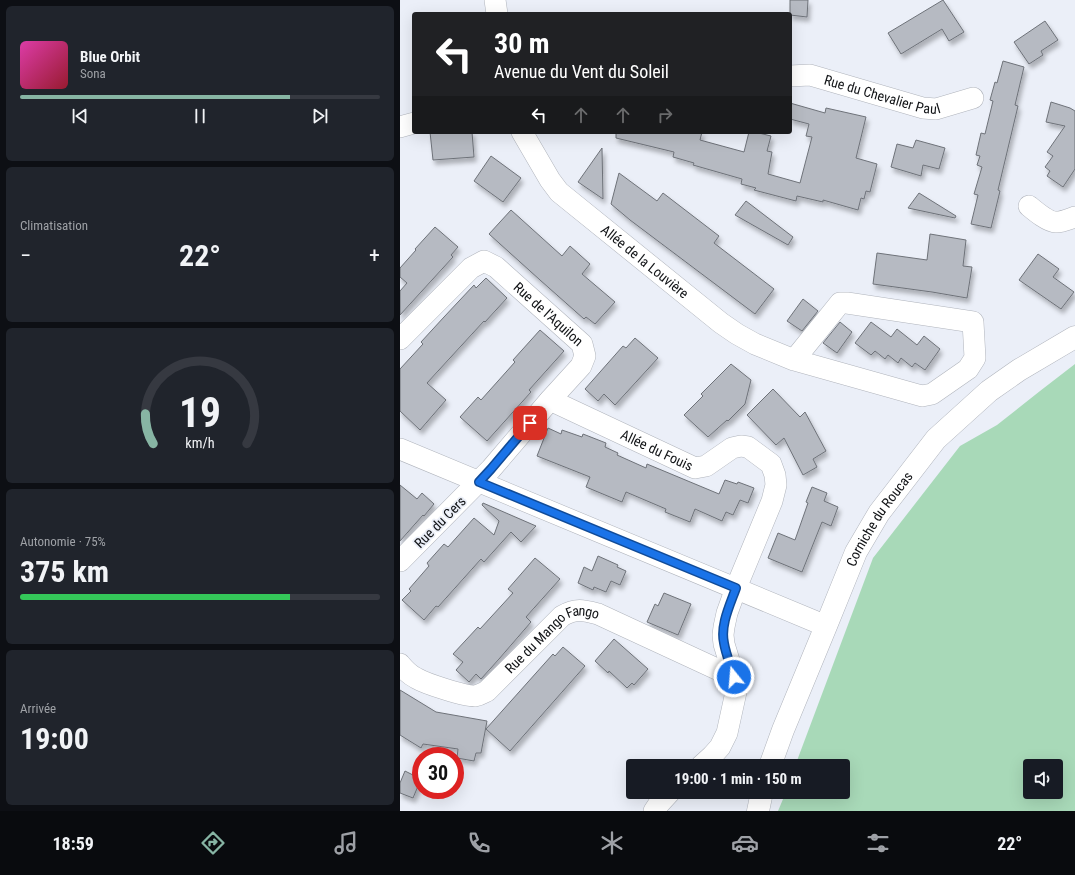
<!DOCTYPE html>
<html lang="fr">
<head>
<meta charset="utf-8">
<style>
  :root { --surface:#171b24; --page:#20242c; --text:#f1f3f6; --muted:#9ea1a6; --line:#363941; --accent:#87b5a4 }
  body { margin:0; font-family:"Roboto Condensed",sans-serif; background:var(--page); color:var(--text); height:100vh; display:flex; flex-direction:column; font-size:15px; white-space:nowrap }
  * { box-sizing:border-box; margin:0 }
  p { font-size:13px; color:var(--muted) }
  .icon { flex:none; width:22px; height:22px; fill:none; stroke:currentColor; stroke-width:2; stroke-linecap:round; stroke-linejoin:round }
  .map { position:relative; flex:1; overflow:hidden }
  .details { display:flex; flex-direction:column; gap:6px; padding:6px; background:#0d0f14; width:400px }
  .details>* { flex:none }
  .guide { position:absolute; left:12px; top:12px; width:380px; height:122px; border-radius:4px; box-shadow:0 4px 16px #0002; background:#202124; color:#fff; overflow:hidden }
  .buttons { position:absolute; left:623px; top:759px; display:grid; gap:8px }
  .buttons a { display:grid; place-items:center; width:40px; height:40px; border-radius:4px; background:var(--surface); box-shadow:0 4px 16px #0002; font-size:20px }
  .speed { position:absolute; left:12px; top:747px; display:flex; gap:8px; font-size:20px; font-weight:700; text-align:center }
  .speed>* { display:grid; place-content:center; width:52px; height:52px; border-radius:50%; background:var(--surface); box-shadow:0 4px 16px #0002; line-height:1 }
  .speed .limit { border:6px solid #d22; background:#fff; color:#111 }
  .pin { position:absolute; display:grid; place-items:center; width:34px; height:34px; color:#fff; margin:-17px; border-radius:8px; box-shadow:0 2px 6px #0006 }
  .me { position:absolute; width:44px; margin:-22px; rotate:343deg; stroke-linejoin:round; filter:drop-shadow(0 0 3px #0008) }
  .turn { display:flex; align-items:center; gap:14px; height:84px; padding:0 16px; font-size:18px }
  .turn .icon { width:52px; height:52px; stroke-width:2.5 }
  .turn b { display:block; font-size:28px; line-height:34px }
  .lanes { display:flex; align-items:center; height:38px; padding:0 16px; background:#0003; justify-content:center; gap:20px; direction:ltr }
  .lanes .off { opacity:.35 }
  .big { font-size:30px; font-weight:700; line-height:1.1 }
  .details .card { flex:1; display:flex; flex-direction:column; justify-content:center; gap:6px; min-width:0; padding:0 14px; border-radius:6px; background:var(--page) }
  .details .dial { align-items:center; gap:0 }
  .dial svg { height:104px; overflow:visible; fill:none; stroke:var(--line); stroke-width:7; stroke-linecap:round; text-anchor:middle }
  .dial text { fill:var(--text); stroke:none }
  .song { display:flex; align-items:center; gap:12px }
  .cover { width:48px; height:48px; border-radius:6px; background:linear-gradient(135deg,hsl(320 70% 55%),hsl(350 70% 35%)) }
  .played { height:4px; border-radius:2px; background:linear-gradient(90deg,var(--accent) 75%,var(--line) 75%) }
  .keys { display:flex; justify-content:space-around; direction:ltr }
  .heat { display:flex; justify-content:space-between; align-items:center; font-size:22px; direction:ltr }
  .charge { height:6px; border-radius:3px; background:linear-gradient(90deg,#34c759 75%,var(--line) 0) }
  .trip { position:absolute; left:226px; top:759px; width:224px; height:40px; border-radius:4px; background:var(--surface); box-shadow:0 4px 16px #0002; font-weight:700; line-height:40px; text-align:center }
  .tabs { display:flex; height:64px; justify-content:space-around; align-items:center; background:#090b0e; color:var(--muted) }
  .tabs .icon { width:28px; height:28px }
  .tabs .selected { color:var(--accent) }
  .tabs b { font-size:18px; color:var(--text) }
  main { display:flex; flex:1; min-height:0 }
  .map>svg:first-child { display:block }
  .green { fill:#a8d9b8; fill-rule:evenodd }
  .building { fill:#b6bac2; stroke:#6e7279; filter:url(#shadow) }
  .lines { fill:none; stroke-linecap:round; stroke-linejoin:round }
  .minor-casing { stroke:#b0b4bc; stroke-width:22 }
  .major-casing { stroke:#b0b4bc; stroke-width:23 }
  .minor { stroke:#fff; stroke-width:21 }
  .major { stroke:#fff; stroke-width:22 }
  .route-casing { stroke:#114b97; stroke-width:10 }
  .route { stroke:#1a73e8; stroke-width:7 }
  .labels { text-anchor:middle; dominant-baseline:central; stroke-width:3.5; stroke-linejoin:round; paint-order:stroke }
  .street-label { font-size:14px; fill:#111316; stroke:#ebeff8 }
</style>
</head>
<body>
<main>
<section class="details">
<div class="card">
<div class="song"><i class="cover"></i><div><b>Blue Orbit</b><p>Sona</p></div></div>
<div class="played"></div>
<div class="keys"><svg class="icon" aria-label="previous" viewBox="0 0 24 24"><path d="M18 5L8 12l10 7zM5 5v14"/></svg><svg class="icon" aria-label="pause" viewBox="0 0 24 24"><path d="M8 5v14M16 5v14"/></svg><svg class="icon" aria-label="next" viewBox="0 0 24 24"><path d="M6 5l10 7-10 7zM19 5v14"/></svg></div>
</div>
<div class="card"><p>Climatisation</p>
<div class="heat"><a>−</a><b class="big">22°</b><a>+</a></div>
</div>
<div class="card dial"><svg viewBox="0 0 100 80">
<path d="M14 69A42 42 0 1 1 86 69"/>
<path d="M14 69A42 42 0 0 1 8 46" stroke="#87b5a4"/>
<text x="50" y="56" font-size="32" font-weight="700">19</text>
<text x="50" y="72" font-size="11">km/h</text>
</svg></div>
<div class="card"><p>Autonomie · 75%</p><b class="big">375 km</b><div class="charge"></div></div>
<div class="card"><p>Arrivée</p><b class="big">19:00</b></div>
</section>
<div class="map">
<svg width="675" height="811" viewBox="0 0 675 811">
  <defs>
    <filter id="shadow"><feDropShadow dx="2.5" dy="4.5" stdDeviation="2" flood-color="#0004"/></filter>
  </defs>
  <rect width="100%" height="100%" fill="#ebeff8"/>
  <!-- green -->
  <path class="green" d="M 675,364 L 675,811 L 378,811 L 386,792 L 443,792 L 443,766 L 395,766 L 473,558 L 560,446 L 597,425 L 640,391 ZM 630,766 L 656,766 L 656,792 L 630,792 Z"/>
  <!-- building -->
  <path class="building" d="M 390,0 L 408,0 L 407,17 L 390,15 Z
    M 543,0 L 564,32 L 549,41 L 542,29 L 501,54 L 488,33 Z
    M 645,21 L 658,40 L 641,51 L 643,55 L 629,64 L 614,42 Z
    M 603,61 L 624,67 L 615,105 L 618,106 L 598,190 L 600,191 L 591,228 L 571,224 L 578,195 L 574,194 L 582,167 L 577,165 L 580,156 L 576,155 L 581,133 L 585,134 L 593,101 L 590,100 L 595,82 L 597,83 Z
    M 651,102 L 670,108 L 675,111 L 675,169 L 663,187 L 647,176 L 650,171 L 645,167 L 653,156 L 647,152 L 665,126 L 646,122 Z
    M 390,103 L 425,113 L 426,108 L 466,117 L 456,158 L 477,164 L 470,192 L 466,191 L 464,199 L 461,198 L 458,210 L 423,200 L 423,202 L 397,196 L 396,201 L 354,190 L 356,188 L 341,184 L 342,179 L 293,165 L 294,163 L 273,157 L 274,152 L 216,138 L 216,132 L 302,132 L 300,140 L 344,152 L 349,132 L 355,132 L 371,136 L 367,151 L 372,152 L 368,174 L 400,183 L 412,137 L 406,136 L 409,124 L 390,119 Z
    M 30,132 L 72,132 L 74,157 L 33,160 Z
    M 516,140 L 545,148 L 539,169 L 523,165 L 521,176 L 491,167 L 497,144 L 513,148 Z
    M 202,148 L 203,199 L 178,182 Z
    M 91,156 L 121,178 L 103,202 L 74,181 Z
    M 219,173 L 257,201 L 263,193 L 319,236 L 314,243 L 374,289 L 355,314 L 230,220 L 211,204 Z
    M 519,193 L 556,216 L 555,218 L 508,208 Z
    M 346,201 L 393,237 L 388,245 L 335,215 Z
    M 111,210 L 162,256 L 170,246 L 190,264 L 182,274 L 215,302 L 195,324 L 186,317 L 184,319 L 140,280 L 89,234 Z
    M 35,227 L 58,247 L 51,255 L 53,257 L 0,315 L 0,291 L 7,283 L 0,277 L 0,268 L 16,250 L 15,249 Z
    M 530,234 L 566,240 L 563,266 L 572,267 L 567,298 L 532,292 L 473,284 L 477,253 L 527,260 Z
    M 638,254 L 659,269 L 653,277 L 674,292 L 661,309 L 619,280 Z
    M 86,278 L 107,298 L 85,322 L 84,321 L 27,383 L 46,400 L 20,430 L 0,411 L 0,369 L 23,344 L 21,342 L 44,317 L 74,285 L 76,288 Z
    M 403,299 L 418,311 L 402,331 L 387,321 Z
    M 440,322 L 452,332 L 437,353 L 423,343 Z
    M 471,322 L 491,337 L 497,329 L 517,345 L 524,336 L 540,349 L 525,370 L 515,363 L 512,367 L 501,358 L 498,363 L 488,355 L 485,359 L 475,351 L 471,355 L 455,343 Z
    M 140,330 L 164,351 L 129,390 L 131,392 L 87,441 L 60,417 L 78,397 L 81,400 L 115,362 L 113,360 Z
    M 235,338 L 258,358 L 215,405 L 204,394 L 198,401 L 185,389 L 223,346 L 226,348 Z
    M 331,364 L 351,380 L 345,404 L 328,421 L 327,420 L 308,437 L 284,415 L 303,396 L 301,394 Z
    M 373,389 L 400,417 L 405,412 L 426,451 L 413,459 L 417,467 L 403,475 L 384,438 L 376,445 L 347,415 Z
    M 148,428 L 161,434 L 162,430 L 182,437 L 183,434 L 206,443 L 205,447 L 218,453 L 217,455 L 246,468 L 247,464 L 319,494 L 325,480 L 337,484 L 338,482 L 354,488 L 348,503 L 340,500 L 333,515 L 326,512 L 322,521 L 295,509 L 290,522 L 265,512 L 266,509 L 226,492 L 222,502 L 186,487 L 190,477 L 137,456 Z
    M 0,485 L 17,499 L 22,493 L 34,504 L 24,516 L 23,515 L 0,541 Z
    M 412,487 L 427,493 L 424,501 L 438,507 L 431,526 L 422,522 L 402,572 L 368,558 L 378,533 L 395,540 L 408,503 L 406,502 Z
    M 83,503 L 136,526 L 121,542 L 111,532 L 84,562 L 81,559 L 38,607 L 36,606 L 24,620 L 2,600 L 11,591 L 9,589 L 29,566 L 27,563 L 44,544 L 48,547 L 74,518 L 94,535 L 99,521 L 82,505 Z
    M 198,556 L 218,565 L 217,567 L 226,571 L 220,585 L 211,581 L 206,592 L 194,587 L 193,590 L 178,583 L 184,567 L 192,571 Z
    M 135,558 L 160,579 L 126,617 L 131,622 L 99,659 L 81,679 L 76,674 L 69,682 L 56,670 L 63,662 L 53,654 L 78,627 L 80,629 L 113,593 L 108,589 Z
    M 264,593 L 291,604 L 278,635 L 247,622 L 255,604 L 258,606 Z
    M 214,639 L 248,669 L 234,685 L 232,683 L 227,688 L 209,671 L 208,673 L 195,661 Z
    M 163,647 L 185,666 L 110,751 L 86,729 L 153,654 L 155,656 Z
    M 0,690 L 36,712 L 87,721 L 81,753 L 76,753 L 74,761 L 57,758 L 58,749 L 23,744 L 21,748 L 0,735 Z
    M 5,771 L 21,779 L 13,798 L 0,793 L 0,783 Z"/>
  <g class="lines">
    <defs>
      <g id="minor">
        <path d="M 95,0 L 97,14"/>
        <path id="s1" d="M 390,76 L 410,75 L 523,108 L 536,109 L 573,98"/>
        <path d="M 0,127 L 14,123"/>
        <path id="s2" d="M 122,132 L 150,180 L 159,192 L 321,323 L 337,334 L 355,344 L 394,360 L 522,396 L 532,394 L 568,369 L 575,358 L 573,322 L 447,303 L 440,303 L 436,308 L 394,360"/>
        <path d="M 629,206 C 635,211 648,222 656,222 C 663,222 669,219 675,217"/>
        <path id="s3" d="M 0,339 L 71,268 L 84,261 L 96,267 L 182,344 L 185,356 L 181,366 L 150,400 L 91,469 L 0,561"/>
        <path id="s4" d="M 150,400 L 295,468 L 306,466 L 332,448 L 341,446 L 348,447 L 371,464 L 375,475 L 376,485 L 372,501 L 336,588 L 327,613 L 324,627 L 323,635 L 324,644 L 334,677 L 336,692 L 327,733 L 320,747 L 312,756 L 301,766"/>
        <path d="M 0,449 L 426,626"/>
        <path id="s5" d="M 0,664 C 4,669 10,675 16,678 C 26,684 64,696 75,696 C 80,695 83,693 87,691 L 162,616 C 176,608 183,610 198,614 L 334,677"/>
        <path d="M 254,811 L 258,805 L 270,792"/>
      </g>
      <g id="major">
        <path id="s6" d="M 370,766 L 383,730 L 426,626 L 456,552 L 479,513 L 536,439 L 589,391 L 619,370 L 675,337"/>
        <path d="M 358,811 L 362,792"/>
      </g>
    </defs>
    <!-- minor casing -->
    <use href="#minor" class="minor-casing"/>
    <!-- major casing -->
    <use href="#major" class="major-casing"/>
    <!-- minor -->
    <use href="#minor" class="minor"/>
    <!-- major -->
    <use href="#major" class="major"/>
  </g>
  <g class="lines">
    <defs>
      <path id="route" d="M 130,423 L 91,469 L 79,482 L 336,588 C 330,605 320,625 324,643 C 326,655 331,666 334,677"/>
    </defs>
    <!-- route casing -->
    <use href="#route" class="route-casing"/>
    <!-- route -->
    <use href="#route" class="route"/>
  </g>
  <g class="labels">
    <!-- street labels -->
    <g class="street-label">
      <text stroke="none"><textPath href="#s1" startOffset="95">Rue du Chevalier Paul</textPath></text>
      <text stroke="none"><textPath href="#s2" startOffset="181">Allée de la Louvière</textPath></text>
      <text stroke="none"><textPath href="#s3" startOffset="199">Rue de l'Aquilon</textPath></text>
      <text stroke="none"><textPath href="#s4" startOffset="118">Allée du Fouis</textPath></text>
      <text stroke="none"><textPath href="#s6" startOffset="271">Corniche du Roucas</textPath></text>
      <text transform="translate(40 522) rotate(-45)">Rue du Cers</text>
      <text stroke="none"><textPath href="#s5" startOffset="183">Rue du Mango Fango</textPath></text>
    </g>
  </g>
</svg>
<div class="buttons">
<a><svg class="icon" aria-label="sound" viewBox="0 0 24 24"><path d="M4 9h4l5-4v14l-5-4H4zM17 9q2 3 0 6"/></svg></a>
</div>
<div class="speed"><div class="limit">30</div></div>
<div class="pin" style="left:130px;top:423px;background:#d93025"><svg class="icon" aria-label="arrive" viewBox="0 0 24 24"><path d="M6 21V4h12l-3 4 3 4H6"/></svg></div>
<svg class="me" style="left:334px;top:677px" viewBox="-20 -20 40 40"><circle r="17" fill="#1a73e8" stroke="#fff" stroke-width="3"/><path d="M0-11L8 9 0 5-8 9z" fill="#fff"/></svg>
<div class="trip">19:00 · 1 min · 150 m</div>
<div class="guide">
<div class="turn"><svg class="icon" aria-label="left" viewBox="0 0 24 24"><path d="M17 20v-9H6M10 6l-5 5 5 5"/></svg><div><b>30 m</b>Avenue du Vent du Soleil</div></div>
<div class="lanes"><svg class="icon" aria-label="left" viewBox="0 0 24 24"><path d="M17 20v-9H6M10 6l-5 5 5 5"/></svg><svg class="icon off" aria-label="ahead" viewBox="0 0 24 24"><path d="M12 20V5M6 11l6-6 6 6"/></svg><svg class="icon off" aria-label="ahead" viewBox="0 0 24 24"><path d="M12 20V5M6 11l6-6 6 6"/></svg><svg class="icon off" aria-label="right" viewBox="0 0 24 24"><path d="M7 20v-9h11M14 6l5 5-5 5"/></svg></div>
</div>
</div>
</main>
<nav class="tabs">
<b>18:59</b>
<svg class="icon selected" aria-label="directions" viewBox="0 0 24 24"><path d="M12 3l9 9-9 9-9-9zM9 14v-3h6M13 9l2 2-2 2"/></svg>
<svg class="icon" aria-label="music" viewBox="0 0 24 24"><path d="M9 18V5l10-2v13"/><circle cx="6" cy="18" r="3"/><circle cx="16" cy="16" r="3"/></svg>
<svg class="icon" aria-label="phone" viewBox="0 0 24 24"><path d="M5 4h4l2 5-3 2q2 4 5 5l2-3 5 2v4C11 20 4 13 5 4z"/></svg>
<svg class="icon" aria-label="climate" viewBox="0 0 24 24"><path d="M12 3v18M4 7l16 10M4 17L20 7"/></svg>
<svg class="icon" aria-label="car" viewBox="0 0 24 24"><path d="M5 17H2v-5l4-1 3-4h7l3 4 3 1v5h-3M9 17h6M6 11h13"/><circle cx="7" cy="17" r="2"/><circle cx="17" cy="17" r="2"/></svg>
<svg class="icon" aria-label="filters" viewBox="0 0 24 24"><path d="M4 7h16M4 17h16"/><circle cx="9" cy="7" r="2"/><circle cx="15" cy="17" r="2"/></svg>
<b>22°</b>
</nav>
</body>
</html>
